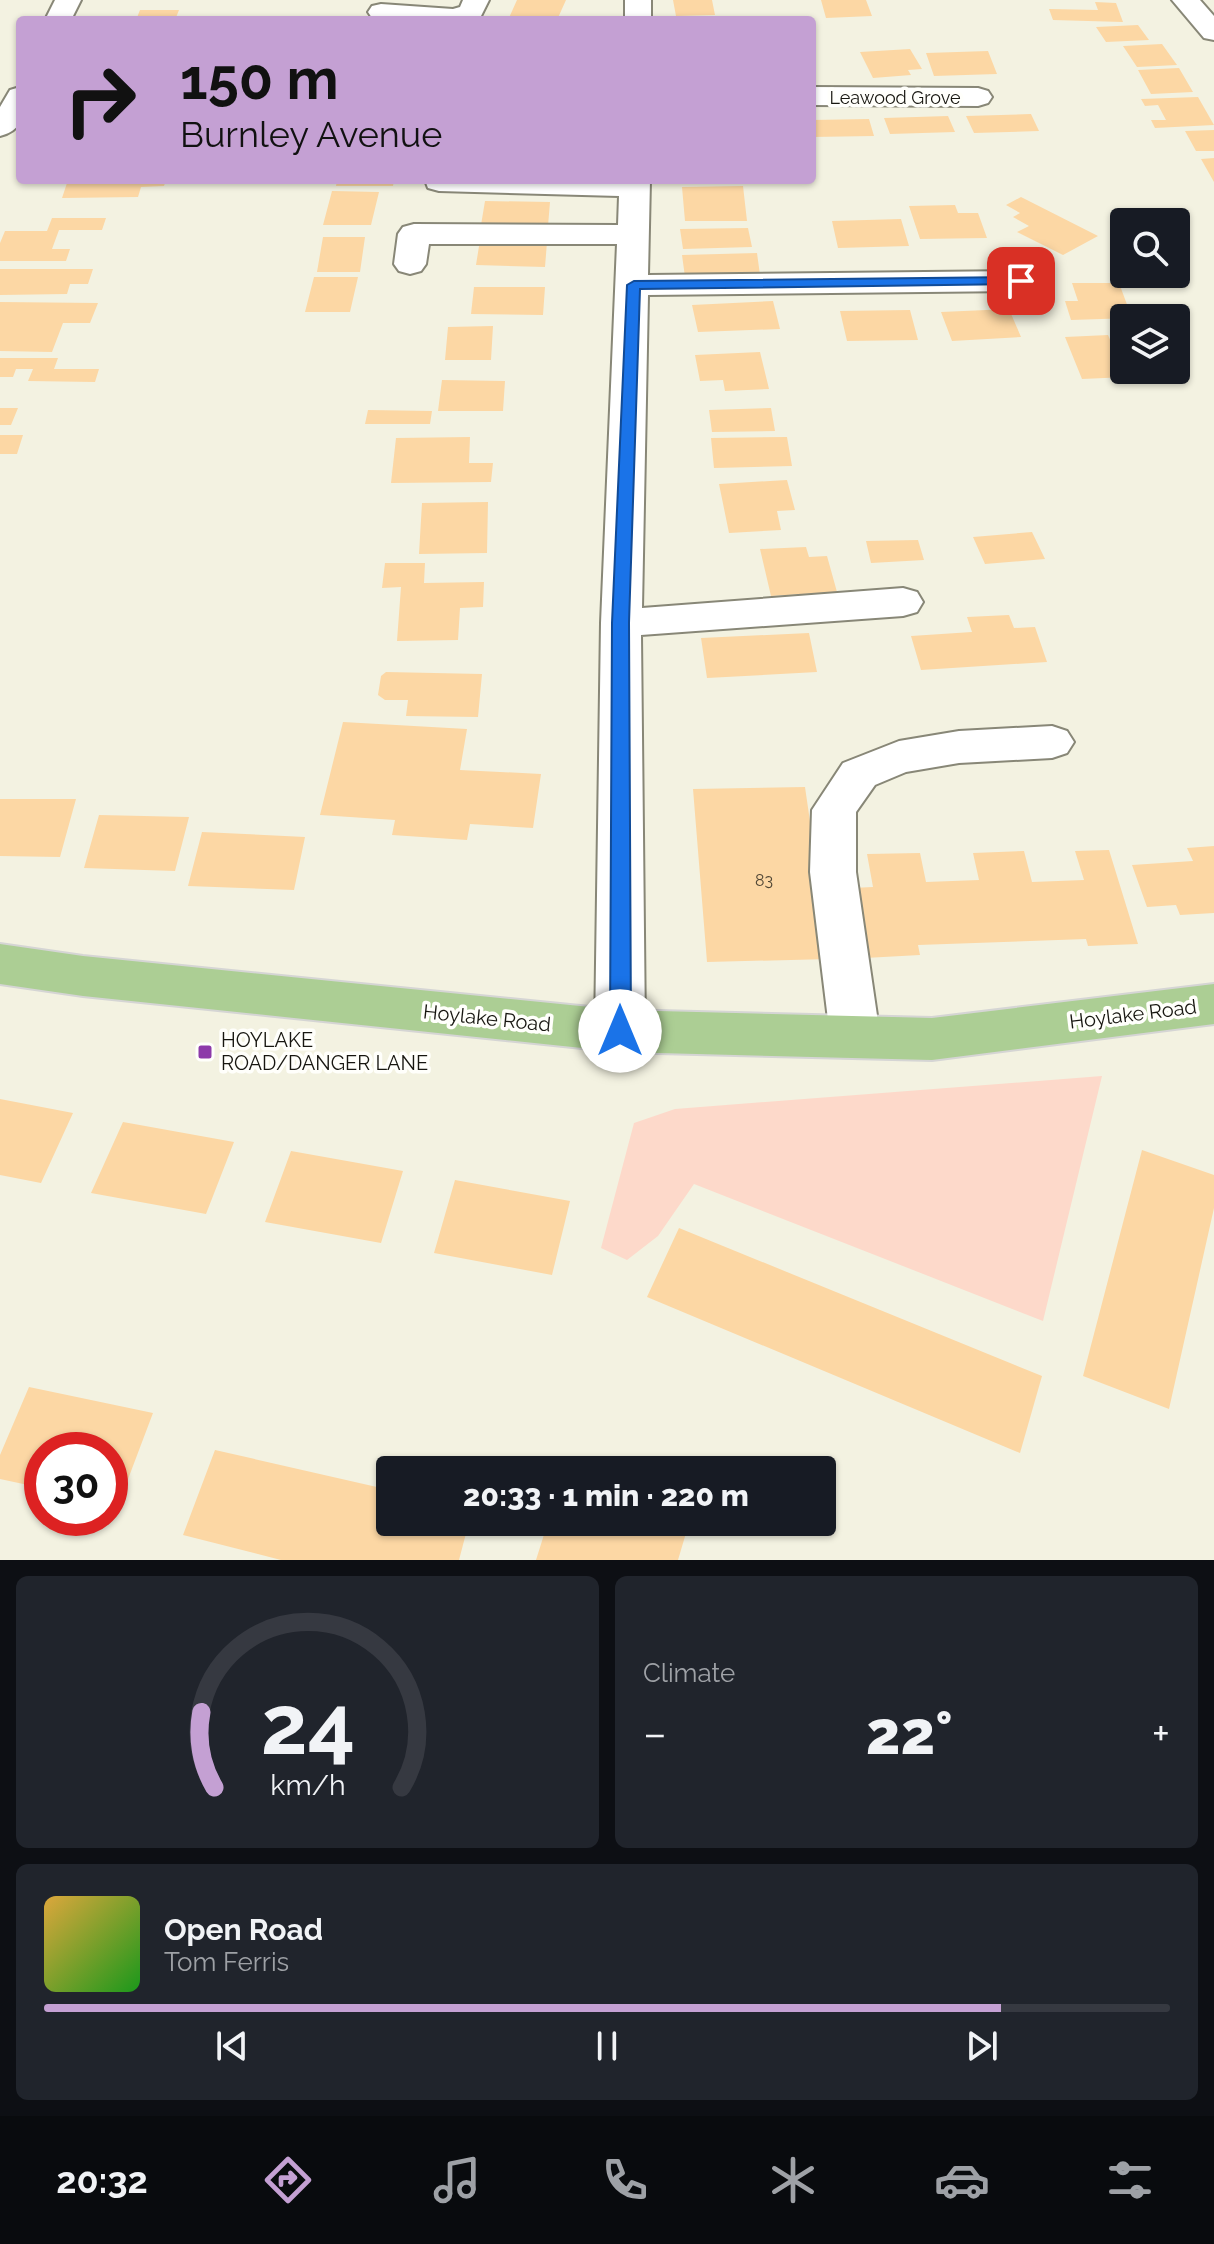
<!DOCTYPE html>
<html lang="en">
<head>
<meta charset="utf-8">
<style>
  :root { --surface:#171b24; --page:#20242c; --text:#f1f3f6; --muted:#9ea1a6; --line:#363941; --accent:#c4a0d3 }
  body { margin:0; font-family:Raleway,sans-serif; background:var(--page); color:var(--text); height:100vh; display:flex; flex-direction:column; font-size:30px; white-space:nowrap }
  * { box-sizing:border-box; margin:0 }
  p { font-size:26px; color:var(--muted) }
  .icon { flex:none; width:44px; height:44px; fill:none; stroke:currentColor; stroke-width:2; stroke-linecap:round; stroke-linejoin:round }
  .map { position:relative; height:1560px; overflow:hidden }
  .sheet { display:flex; flex-direction:column; gap:16px; padding:16px; background:#0d0f14; flex:1 }
  .sheet>* { flex:none }
  .top-card { position:absolute; left:16px; top:16px; width:800px; height:168px; border-radius:8px; box-shadow:0 2px 6px #0004; background:#c4a0d3; color:#111; overflow:hidden }
  .tools { position:absolute; left:1110px; top:208px; display:grid; gap:16px }
  .tools a { display:grid; place-items:center; width:80px; height:80px; border-radius:8px; background:var(--surface); box-shadow:0 2px 6px #0004; font-size:40px }
  .speed { position:absolute; left:24px; top:1432px; display:flex; gap:16px; font-size:40px; font-weight:700; text-align:center }
  .speed>* { display:grid; place-content:center; width:104px; height:104px; border-radius:50%; background:var(--surface); box-shadow:0 2px 6px #0004; line-height:1 }
  .speed .limit { border:12px solid #d22; background:#fff; color:#111 }
  .pin { position:absolute; display:grid; place-items:center; width:68px; height:68px; color:#fff; margin:-34px; border-radius:16px; box-shadow:0 4px 12px #0006 }
  .me { position:absolute; width:88px; margin:-44px; rotate:0deg; stroke-linejoin:round; filter:drop-shadow(0 0 6px #0008) }
  .turn { display:flex; align-items:center; gap:28px; height:168px; padding:0 32px; font-size:36px }
  .turn .icon { width:104px; height:104px; stroke-width:2.5 }
  .turn b { display:block; font-size:56px; line-height:68px }
  .big { font-size:60px; font-weight:800; line-height:1.1 }
  .sheet .tile { flex:1; display:flex; flex-direction:column; justify-content:center; gap:12px; min-width:0; padding:0 28px; border-radius:12px; background:var(--page) }
  .sheet .dial { align-items:center; gap:0 }
  .dial svg { height:208px; overflow:visible; fill:none; stroke:var(--line); stroke-width:7; stroke-linecap:round; text-anchor:middle }
  .dial text { fill:var(--text); stroke:none }
  .song { display:flex; align-items:center; gap:24px }
  .cover { width:96px; height:96px; border-radius:12px; background:linear-gradient(135deg,hsl(40 70% 55%),hsl(120 70% 35%)) }
  .played { height:8px; border-radius:4px; background:linear-gradient(90deg,var(--accent) 85%,var(--line) 85%) }
  .keys { display:flex; justify-content:space-around; direction:ltr }
  .heat { display:flex; justify-content:space-between; align-items:center; font-size:44px; direction:ltr }
  .sheet .tiles { flex:1; display:grid; gap:16px; grid-template-columns:1fr 1fr }
  .tile:last-child { grid-column:span 2 }
  .trip { position:absolute; left:376px; top:1456px; width:460px; height:80px; border-radius:8px; background:var(--surface); box-shadow:0 2px 6px #0004; font-weight:800; line-height:80px; text-align:center }
  .menu { display:flex; height:128px; justify-content:space-around; align-items:center; background:#090b0e; color:var(--muted) }
  .menu .icon { width:56px; height:56px }
  .menu .active { color:var(--accent) }
  .menu b { font-size:36px; color:var(--text) }
  .map>svg:first-child { display:block }
  .green { fill:#fdd9ca }
  .building { fill:#fcd7a4 }
  .lines { fill:none; stroke-linecap:round; stroke-linejoin:round }
  .minor-casing { stroke:#888777; stroke-width:4 }
  .major-casing { stroke:#d5d5d4; stroke-width:4 }
  .minor { fill:#fff; fill-rule:evenodd }
  .major { fill:#acce94; fill-rule:evenodd }
  .route { fill:#1a73e8; stroke:#114b97; stroke-width:2 }
  .poi-dot { fill:#8d3aa9; stroke:#fffffb; stroke-width:3 }
  .labels { text-anchor:middle; dominant-baseline:central; stroke-width:7; stroke-linejoin:round; paint-order:stroke }
  .number-label { font-size:16px; fill:#504635 }
  .far-street-label { font-size:18px; fill:#171610; stroke:#fffffb }
  .street-label { font-size:20px; fill:#171610; stroke:#fffffb }
  .poi-label { font-size:20px; fill:#171610; stroke:#fffffb; text-anchor:start }
</style>
</head>
<body>
<div class="map">
<svg width="1214" height="1560" viewBox="0 0 1214 1560">
  <rect width="100%" height="100%" fill="#f3f2e1"/>
  <!-- green -->
  <path class="green" d="M 1102,1076 L 1043,1321 L 694,1184 L 658,1236 L 627,1260 L 601,1248 L 634,1123 L 675,1109 Z"/>
  <!-- building -->
  <path class="building" d="M 517,0 L 566,0 L 557,20 L 508,20 Z
    M 673,0 L 712,0 L 715,15 L 676,16 Z
    M 821,0 L 866,0 L 872,16 L 826,18 Z
    M 1095,2 L 1116,3 L 1123,22 L 1053,20 L 1049,9 L 1098,10 Z
    M 140,10 L 179,10 L 175,20 L 136,20 Z
    M 1138,25 L 1149,40 L 1106,42 L 1096,27 Z
    M 1162,44 L 1177,65 L 1137,67 L 1123,46 Z
    M 910,49 L 922,69 L 908,70 L 911,75 L 873,78 L 860,52 Z
    M 988,51 L 997,74 L 934,76 L 926,53 Z
    M 1179,68 L 1193,92 L 1151,94 L 1138,70 Z
    M 1198,97 L 1214,125 L 1155,128 L 1151,120 L 1166,120 L 1158,105 L 1145,106 L 1141,99 Z
    M 1031,114 L 1039,131 L 974,133 L 966,116 Z
    M 948,116 L 955,132 L 890,134 L 884,118 Z
    M 869,119 L 874,136 L 812,137 L 812,120 Z
    M 1214,130 L 1214,151 L 1196,151 L 1185,131 Z
    M 1214,158 L 1214,182 L 1201,159 Z
    M 68,180 L 166,180 L 164,186 L 141,187 L 138,197 L 62,198 Z
    M 337,180 L 394,180 L 393,186 L 336,186 Z
    M 743,186 L 747,221 L 685,221 L 682,187 Z
    M 332,191 L 379,192 L 371,225 L 323,225 Z
    M 1021,197 L 1098,236 L 1063,255 L 1017,232 L 1029,226 L 1013,217 L 1020,213 L 1006,205 Z
    M 485,201 L 550,202 L 548,226 L 481,225 Z
    M 955,205 L 958,213 L 978,213 L 987,238 L 920,239 L 909,206 Z
    M 52,218 L 106,218 L 102,230 L 59,230 L 52,249 L 70,249 L 66,261 L 0,261 L 0,243 L 5,231 L 47,231 Z
    M 901,219 L 909,246 L 838,248 L 832,221 Z
    M 748,228 L 752,247 L 683,249 L 680,229 Z
    M 323,237 L 365,237 L 360,272 L 317,272 Z
    M 480,240 L 547,242 L 545,267 L 476,265 Z
    M 757,253 L 760,275 L 685,277 L 682,255 Z
    M 0,269 L 93,269 L 88,284 L 70,284 L 67,294 L 0,295 Z
    M 314,277 L 358,277 L 350,312 L 305,312 Z
    M 1072,283 L 1119,283 L 1132,318 L 1071,320 L 1065,301 L 1078,301 Z
    M 474,287 L 545,287 L 543,315 L 471,314 Z
    M 773,301 L 780,329 L 698,332 L 692,305 Z
    M 0,302 L 98,303 L 90,323 L 63,323 L 52,352 L 0,351 Z
    M 1009,309 L 1021,337 L 952,341 L 941,312 Z
    M 910,310 L 918,340 L 847,341 L 840,311 Z
    M 493,326 L 491,360 L 445,360 L 448,327 Z
    M 1108,335 L 1127,377 L 1082,379 L 1065,337 Z
    M 760,352 L 769,389 L 725,391 L 723,380 L 700,381 L 695,355 Z
    M 0,358 L 58,358 L 54,369 L 99,369 L 95,382 L 28,381 L 33,369 L 16,369 L 13,377 L 0,377 Z
    M 442,380 L 505,381 L 503,411 L 438,411 Z
    M 0,408 L 18,408 L 11,425 L 0,425 Z
    M 771,408 L 775,431 L 712,432 L 709,410 Z
    M 368,410 L 432,411 L 430,424 L 365,424 Z
    M 0,435 L 23,435 L 17,454 L 0,454 Z
    M 470,437 L 469,463 L 493,463 L 491,482 L 391,483 L 396,438 Z
    M 787,437 L 792,466 L 714,468 L 711,438 Z
    M 787,480 L 795,510 L 777,511 L 781,530 L 729,533 L 719,484 Z
    M 488,502 L 487,553 L 419,554 L 422,503 Z
    M 1032,532 L 1045,559 L 985,564 L 973,537 Z
    M 918,540 L 924,560 L 871,563 L 866,541 Z
    M 806,547 L 809,557 L 827,556 L 837,592 L 771,596 L 760,549 Z
    M 385,563 L 425,563 L 424,583 L 484,582 L 483,607 L 460,608 L 458,640 L 397,641 L 401,587 L 382,588 Z
    M 1009,615 L 1014,628 L 1035,627 L 1047,662 L 921,670 L 911,636 L 972,632 L 967,617 Z
    M 809,633 L 817,672 L 707,678 L 701,638 Z
    M 386,672 L 482,674 L 478,717 L 406,716 L 408,700 L 385,700 L 378,695 L 381,676 Z
    M 343,722 L 467,729 L 460,770 L 541,774 L 533,828 L 470,824 L 467,840 L 392,835 L 395,820 L 320,815 Z
    M 805,787 L 830,959 L 707,962 L 693,789 Z
    M 0,799 L 76,799 L 60,857 L 0,856 Z
    M 99,815 L 189,817 L 175,871 L 84,868 Z
    M 202,832 L 305,837 L 294,890 L 188,886 Z
    M 1214,846 L 1214,913 L 1180,915 L 1176,905 L 1147,907 L 1132,865 L 1193,861 L 1187,848 Z
    M 1109,850 L 1138,944 L 1088,946 L 1086,939 L 918,945 L 920,955 L 865,958 L 852,888 L 873,887 L 867,854 L 920,853 L 926,882 L 979,880 L 973,853 L 1024,851 L 1032,882 L 1084,880 L 1075,851 Z
    M 0,1099 L 73,1113 L 41,1183 L 0,1175 Z
    M 123,1122 L 234,1142 L 206,1214 L 91,1193 Z
    M 1142,1150 L 1214,1175 L 1214,1208 L 1169,1409 L 1083,1376 Z
    M 291,1151 L 403,1171 L 381,1243 L 265,1222 Z
    M 455,1180 L 570,1201 L 552,1275 L 434,1253 Z
    M 679,1228 L 1042,1376 L 1020,1453 L 647,1297 Z
    M 29,1387 L 153,1413 L 119,1503 L 110,1501 L 110,1450 L 42,1450 L 42,1488 L 0,1479 L 0,1455 Z
    M 215,1450 L 390,1490 L 390,1522 L 469,1522 L 459,1560 L 281,1560 L 183,1535 Z
    M 548,1522 L 650,1522 L 686,1533 L 678,1560 L 536,1560 Z"/>
  <g class="lines">
    <defs>
      <path id="minor" d="M 55,0 L 81,0 L 71,20 L 45,20 Z
        M 463,0 L 489,0 L 480,18 L 473,20 L 381,20 L 372,18 L 368,12 L 372,6 L 381,4 L 453,9 L 460,7 Z
        M 625,0 L 651,0 L 651,20 L 625,20 Z
        M 1172,0 L 1200,0 L 1214,16 L 1214,40 L 1204,38 Z
        M 20,87 C 20,111 28,129 0,136 L 0,107 L 10,90 Z
        M 812,87 L 978,88 L 988,91 L 992,97 L 988,103 L 978,106 L 812,105 Z
        M 425,180 L 650,180 L 648,275 L 1021,271 L 1033,274 L 1037,281 L 1033,288 L 1021,291 L 648,295 L 642,608 L 903,588 L 917,592 L 923,602 L 917,612 L 903,616 L 641,635 L 645,1031 L 638,1046 L 620,1052 L 602,1046 L 595,1031 L 601,623 L 617,244 L 429,244 L 426,264 L 421,271 L 410,274 L 399,271 L 394,264 L 398,234 L 403,227 L 414,224 L 618,225 L 619,196 L 439,191 L 428,188 Z
        M 1052,726 L 1067,731 L 1074,742 L 1067,753 L 1052,758 L 959,763 L 906,772 L 875,785 L 856,812 L 856,872 L 880,1036 L 873,1051 L 855,1057 L 837,1051 L 830,1036 L 810,872 L 812,810 L 843,763 L 899,741 L 959,731 Z"/>
      <path id="major" d="M 0,944 L 83,956 L 620,1010 L 932,1018 L 1214,984 L 1214,1024 L 932,1060 L 620,1052 L 83,996 L 0,984 Z"/>
    </defs>
    <!-- minor casing -->
    <use href="#minor" class="minor-casing"/>
    <!-- major casing -->
    <use href="#major" class="major-casing"/>
    <!-- minor -->
    <use href="#minor" class="minor"/>
    <!-- major -->
    <use href="#major" class="major"/>
  </g>
  <!-- route -->
  <path class="route" d="M 1021,277 L 1028,281 L 1026,284 L 640,289 L 629,623 L 631,1031 L 628,1037 L 620,1040 L 613,1037 L 610,1031 L 612,623 L 627,285 L 634,281 Z"/>
  <!-- markers -->
  <rect class="poi-dot" x="197" y="1044" width="16" height="16" rx="4"/>
  <g class="labels">
    <!-- number labels -->
    <g class="number-label">
      <text x="764" y="880">83</text>
    </g>
    <!-- far-street labels -->
    <g class="far-street-label">
      <text x="895" y="97">Leawood Grove</text>
    </g>
    <!-- street labels -->
    <g class="street-label">
      <text transform="translate(1133 1014) rotate(-7)">Hoylake Road</text>
      <text transform="translate(487 1018) rotate(6)">Hoylake Road</text>
    </g>
    <!-- poi labels -->
    <g class="poi-label">
      <text x="221" y="1040">HOYLAKE<tspan x="221" dy="23">ROAD/DANGER LANE</tspan></text>
    </g>
  </g>
</svg>
<div class="tools">
<a><svg class="icon" aria-label="search" viewBox="0 0 24 24"><circle cx="10" cy="10" r="6"/><path d="M15 15l6 6"/></svg></a>
<a><svg class="icon" aria-label="layers" viewBox="0 0 24 24"><path d="M12 4l9 5-9 5-9-5zM3 14l9 5 9-5"/></svg></a>
</div>
<div class="speed"><div class="limit">30</div></div>
<div class="pin" style="left:1021px;top:281px;background:#d93025"><svg class="icon" aria-label="arrive" viewBox="0 0 24 24"><path d="M6 21V4h12l-3 4 3 4H6"/></svg></div>
<svg class="me" style="left:620px;top:1031px" viewBox="-20 -20 40 40"><circle r="19" fill="#fff"/><path d="M0-13L10 11 0 6-10 11z" fill="#1a73e8"/></svg>
<div class="trip">20:33 · 1 min · 220 m</div>
<div class="top-card">
<div class="turn"><svg class="icon" aria-label="right" viewBox="0 0 24 24"><path d="M7 20v-9h11M14 6l5 5-5 5"/></svg><div><b>150 m</b>Burnley Avenue</div></div>
</div>
</div>
<section class="sheet">
<div class="tiles">
<div class="tile dial"><svg viewBox="0 0 100 80">
<path d="M14 69A42 42 0 1 1 86 69"/>
<path d="M14 69A42 42 0 0 1 9 40" stroke="#c4a0d3"/>
<text x="50" y="56" font-size="32" font-weight="700">24</text>
<text x="50" y="72" font-size="11">km/h</text>
</svg></div>
<div class="tile"><p>Climate</p>
<div class="heat"><a>−</a><b class="big">22°</b><a>+</a></div>
</div>
<div class="tile">
<div class="song"><i class="cover"></i><div><b>Open Road</b><p>Tom Ferris</p></div></div>
<div class="played"></div>
<div class="keys"><svg class="icon" aria-label="previous" viewBox="0 0 24 24"><path d="M18 5L8 12l10 7zM5 5v14"/></svg><svg class="icon" aria-label="pause" viewBox="0 0 24 24"><path d="M8 5v14M16 5v14"/></svg><svg class="icon" aria-label="next" viewBox="0 0 24 24"><path d="M6 5l10 7-10 7zM19 5v14"/></svg></div>
</div>
</div>
</section>
<nav class="menu">
<b>20:32</b>
<svg class="icon active" aria-label="directions" viewBox="0 0 24 24"><path d="M12 3l9 9-9 9-9-9zM9 14v-3h6M13 9l2 2-2 2"/></svg>
<svg class="icon" aria-label="music" viewBox="0 0 24 24"><path d="M9 18V5l10-2v13"/><circle cx="6" cy="18" r="3"/><circle cx="16" cy="16" r="3"/></svg>
<svg class="icon" aria-label="phone" viewBox="0 0 24 24"><path d="M5 4h4l2 5-3 2q2 4 5 5l2-3 5 2v4C11 20 4 13 5 4z"/></svg>
<svg class="icon" aria-label="climate" viewBox="0 0 24 24"><path d="M12 3v18M4 7l16 10M4 17L20 7"/></svg>
<svg class="icon" aria-label="car" viewBox="0 0 24 24"><path d="M5 17H2v-5l4-1 3-4h7l3 4 3 1v5h-3M9 17h6M6 11h13"/><circle cx="7" cy="17" r="2"/><circle cx="17" cy="17" r="2"/></svg>
<svg class="icon" aria-label="filters" viewBox="0 0 24 24"><path d="M4 7h16M4 17h16"/><circle cx="9" cy="7" r="2"/><circle cx="15" cy="17" r="2"/></svg>
</nav>
</body>
</html>
